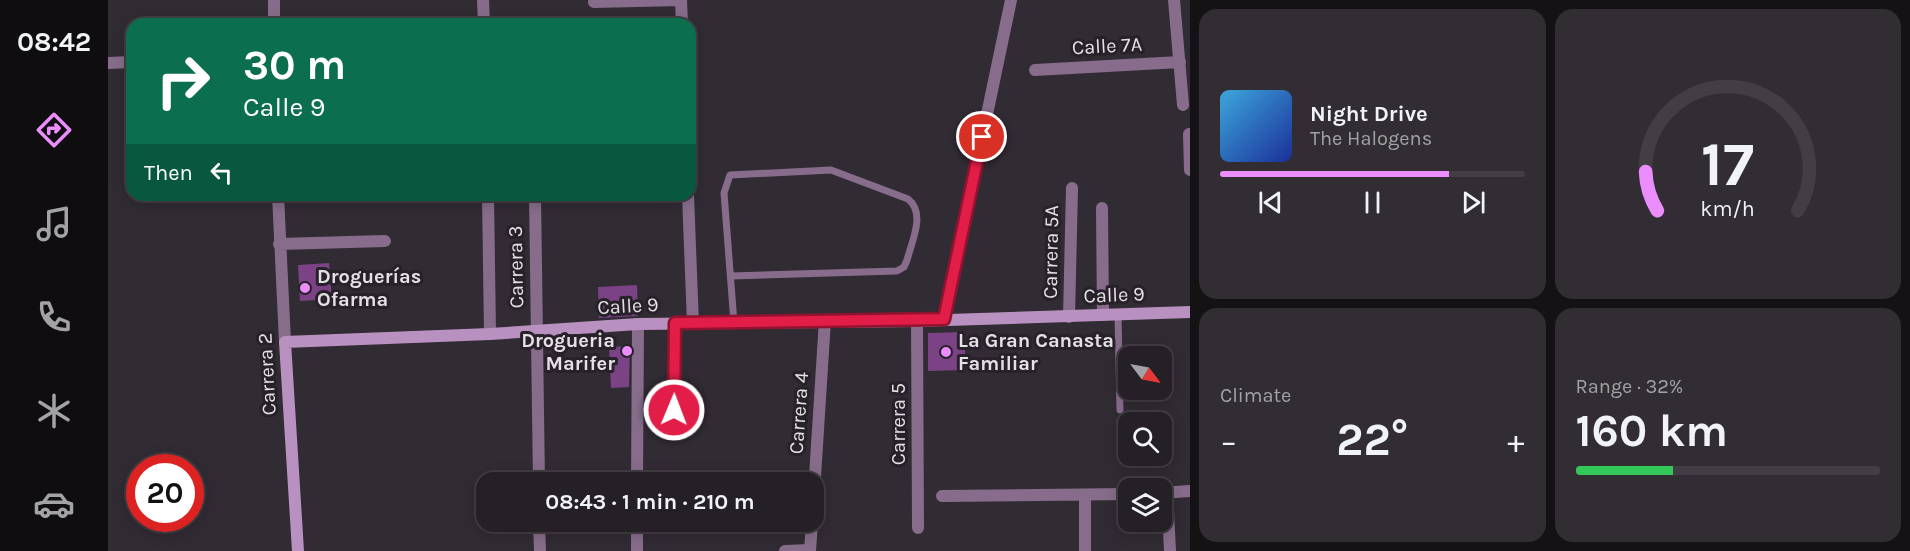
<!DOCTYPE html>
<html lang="en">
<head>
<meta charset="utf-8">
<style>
  :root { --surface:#252026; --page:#312d32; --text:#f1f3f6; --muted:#a3a3a7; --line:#423e43; --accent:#eb8dfc }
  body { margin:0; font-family:Karla,sans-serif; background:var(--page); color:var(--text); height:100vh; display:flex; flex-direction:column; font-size:22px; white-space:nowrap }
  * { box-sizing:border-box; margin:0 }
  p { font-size:20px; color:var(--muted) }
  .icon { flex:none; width:33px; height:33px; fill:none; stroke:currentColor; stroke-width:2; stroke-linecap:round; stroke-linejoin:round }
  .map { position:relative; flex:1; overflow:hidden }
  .side { display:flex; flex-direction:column; gap:9px; padding:9px; background:#141215; width:720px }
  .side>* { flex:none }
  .hud { position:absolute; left:18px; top:18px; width:570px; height:183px; border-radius:18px; box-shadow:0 3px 15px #0003,0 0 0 2px var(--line); background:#0b6e4f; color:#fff; overflow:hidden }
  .needle { width:39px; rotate:122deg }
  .buttons { position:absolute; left:1010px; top:346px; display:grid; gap:12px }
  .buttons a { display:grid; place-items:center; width:54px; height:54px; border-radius:12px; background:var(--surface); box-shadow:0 3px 15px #0003,0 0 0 2px var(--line); font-size:30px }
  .speed { position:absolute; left:18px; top:454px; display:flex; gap:12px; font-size:30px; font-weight:700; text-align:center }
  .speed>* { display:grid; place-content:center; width:78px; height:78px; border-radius:50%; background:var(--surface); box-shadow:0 3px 15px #0003,0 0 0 2px var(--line); line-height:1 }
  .speed .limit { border:9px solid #d22; background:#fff; color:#111 }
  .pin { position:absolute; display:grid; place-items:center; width:51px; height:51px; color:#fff; margin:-26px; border:3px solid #fff; border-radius:50%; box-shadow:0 2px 6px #0007 }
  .me { position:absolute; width:66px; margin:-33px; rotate:1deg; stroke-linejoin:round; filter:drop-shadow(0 0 4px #0008) }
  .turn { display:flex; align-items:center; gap:21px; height:126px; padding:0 18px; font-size:27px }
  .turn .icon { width:78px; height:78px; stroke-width:2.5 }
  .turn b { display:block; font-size:42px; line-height:51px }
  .then { display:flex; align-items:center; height:57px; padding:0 18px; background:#0003; gap:12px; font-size:22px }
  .big { font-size:45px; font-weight:700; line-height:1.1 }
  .side .card { flex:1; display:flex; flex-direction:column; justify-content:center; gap:9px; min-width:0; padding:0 21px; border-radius:18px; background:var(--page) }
  .side .dial { align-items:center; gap:0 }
  .dial svg { height:156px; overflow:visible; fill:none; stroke:var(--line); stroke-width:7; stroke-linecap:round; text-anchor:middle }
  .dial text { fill:var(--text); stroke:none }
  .song { display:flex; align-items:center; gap:18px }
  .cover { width:72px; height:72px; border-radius:9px; background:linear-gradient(135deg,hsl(200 70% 55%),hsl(230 70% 35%)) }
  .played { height:6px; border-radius:3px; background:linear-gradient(90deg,var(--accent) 75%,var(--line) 75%) }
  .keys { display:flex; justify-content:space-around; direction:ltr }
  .heat { display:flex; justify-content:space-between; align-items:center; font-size:33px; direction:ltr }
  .charge { height:9px; border-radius:4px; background:linear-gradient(90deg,#34c759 32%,var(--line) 0) }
  .side .tiles { flex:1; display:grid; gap:9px; grid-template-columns:repeat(2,1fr) }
  .trip { position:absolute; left:368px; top:472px; width:348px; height:60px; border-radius:18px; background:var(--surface); box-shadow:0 3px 15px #0003,0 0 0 2px var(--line); font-weight:700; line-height:60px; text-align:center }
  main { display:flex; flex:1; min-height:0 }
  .dock { display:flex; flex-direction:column; width:108px; justify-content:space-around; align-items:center; background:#0f0d0f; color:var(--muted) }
  .dock .icon { width:42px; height:42px }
  .dock .current { color:var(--accent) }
  .dock b { font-size:27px; color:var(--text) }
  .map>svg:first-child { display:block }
  .building { fill:#7b4385 }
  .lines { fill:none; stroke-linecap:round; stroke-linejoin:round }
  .service { stroke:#876d8b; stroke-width:7 }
  .minor { stroke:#876d8b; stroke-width:12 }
  .secondary { stroke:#b991c0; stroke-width:12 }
  .route-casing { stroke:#92132f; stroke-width:15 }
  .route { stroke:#e11d48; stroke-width:10 }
  .poi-dot { fill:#eb8dfc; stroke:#272129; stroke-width:2 }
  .labels { text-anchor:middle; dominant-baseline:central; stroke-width:6; stroke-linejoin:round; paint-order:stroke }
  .street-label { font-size:20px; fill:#e4e0e5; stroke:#272129 }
  .poi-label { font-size:20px; font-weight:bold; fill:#e4e0e5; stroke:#272129; text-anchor:start }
</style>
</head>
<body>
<main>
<nav class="dock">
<b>08:42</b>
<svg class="icon current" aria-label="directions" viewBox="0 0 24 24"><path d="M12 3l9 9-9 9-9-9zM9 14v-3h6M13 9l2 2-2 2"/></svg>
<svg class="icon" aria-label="music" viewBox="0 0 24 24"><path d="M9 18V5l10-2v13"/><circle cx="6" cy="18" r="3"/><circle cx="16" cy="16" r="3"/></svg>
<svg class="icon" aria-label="phone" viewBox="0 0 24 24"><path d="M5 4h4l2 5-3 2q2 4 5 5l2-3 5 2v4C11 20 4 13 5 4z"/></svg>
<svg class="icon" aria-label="climate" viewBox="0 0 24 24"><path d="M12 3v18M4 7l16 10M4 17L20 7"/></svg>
<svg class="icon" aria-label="car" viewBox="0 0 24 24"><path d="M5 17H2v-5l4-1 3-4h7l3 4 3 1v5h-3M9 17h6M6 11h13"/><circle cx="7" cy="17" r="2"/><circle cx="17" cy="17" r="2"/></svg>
</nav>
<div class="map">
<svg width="1082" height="551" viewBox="0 0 1082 551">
  <rect width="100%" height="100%" fill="#312b33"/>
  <!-- building -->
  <path class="building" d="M 221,263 L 224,299 L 192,301 L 190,265 Z
    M 529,285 L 530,316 L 491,318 L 490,287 Z
    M 857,332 L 857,370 L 820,371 L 820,333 Z
    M 522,346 L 521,387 L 503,388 L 501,347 Z"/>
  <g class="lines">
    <!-- service -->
    <path class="service" d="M 623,276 L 789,271 L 796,267 L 799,260 C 804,241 818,213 800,199 L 723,170 L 622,175 L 616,193 L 626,323
      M 1010,315 L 1012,410
      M 566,410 L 567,323"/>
    <!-- minor -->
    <path class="minor" d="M 166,0 L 166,24
      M 375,0 L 376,24
      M 573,0 L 574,24
      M 1066,0 L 1075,105
      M 486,2 L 573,0
      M 0,63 L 24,62
      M 927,70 L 1072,62
      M 1081,134 L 1082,170
      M 170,195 L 177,342
      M 380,195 L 382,334
      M 427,195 L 431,483
      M 580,195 L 585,324
      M 994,208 L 995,315
      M 171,244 L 277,241
      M 961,317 L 964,188
      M 836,319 L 903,0
      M 809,321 L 810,528
      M 529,483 L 530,324
      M 1059,492 L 1062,551
      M 1053,493 L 1082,491
      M 834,496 L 1020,494
      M 977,496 L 977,551
      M 705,508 L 717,320
      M 431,522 L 432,551
      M 529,551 L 529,522
      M 677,551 L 702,550
      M 702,551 L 704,522"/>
    <!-- secondary -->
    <path class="secondary" d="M 190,551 L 177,342 L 382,334 L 530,324 L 809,321 L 1082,312"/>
  </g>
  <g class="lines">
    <defs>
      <path id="route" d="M 566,410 L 567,323 L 836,319 L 874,137"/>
    </defs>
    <!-- route casing -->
    <use href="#route" class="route-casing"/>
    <!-- route -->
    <use href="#route" class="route"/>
  </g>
  <!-- markers -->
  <g class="poi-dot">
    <circle cx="197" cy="288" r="6"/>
    <circle cx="519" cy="351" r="6"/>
    <circle cx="838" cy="352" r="6"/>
  </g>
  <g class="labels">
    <!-- street labels -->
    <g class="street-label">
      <text transform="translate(999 46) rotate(-3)">Calle 7A</text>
      <text transform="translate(943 252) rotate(-89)">Carrera 5A</text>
      <text transform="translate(408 267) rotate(-91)">Carrera 3</text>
      <text transform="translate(1006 295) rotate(-2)">Calle 9</text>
      <text transform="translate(520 306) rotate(-3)">Calle 9</text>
      <text transform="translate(159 374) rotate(-93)">Carrera 2</text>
      <text transform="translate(691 413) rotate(-86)">Carrera 4</text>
      <text transform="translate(790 424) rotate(-90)">Carrera 5</text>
    </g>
    <!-- poi labels -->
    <g class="poi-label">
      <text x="209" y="276">Droguerías<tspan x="209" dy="23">Ofarma</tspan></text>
      <text x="507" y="340" text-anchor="end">Drogueria<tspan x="507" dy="23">Marifer</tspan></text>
      <text x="850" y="340">La Gran Canasta<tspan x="850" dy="23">Familiar</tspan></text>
    </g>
  </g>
</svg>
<div class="buttons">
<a><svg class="needle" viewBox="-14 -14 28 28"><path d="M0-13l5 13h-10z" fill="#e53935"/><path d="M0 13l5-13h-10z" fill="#a3a3a7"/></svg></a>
<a><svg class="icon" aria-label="search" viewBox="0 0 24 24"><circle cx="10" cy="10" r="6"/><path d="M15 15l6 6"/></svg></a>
<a><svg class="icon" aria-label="layers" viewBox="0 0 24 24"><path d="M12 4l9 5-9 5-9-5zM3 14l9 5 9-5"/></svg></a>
</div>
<div class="speed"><div class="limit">20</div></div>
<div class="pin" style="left:874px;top:137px;background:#d93025"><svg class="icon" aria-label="arrive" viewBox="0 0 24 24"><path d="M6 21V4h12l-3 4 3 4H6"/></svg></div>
<svg class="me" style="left:566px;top:410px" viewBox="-20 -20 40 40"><circle r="17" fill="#e11d48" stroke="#fff" stroke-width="3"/><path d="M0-11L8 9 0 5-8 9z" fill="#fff"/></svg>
<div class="trip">08:43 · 1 min · 210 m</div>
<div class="hud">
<div class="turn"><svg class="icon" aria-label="right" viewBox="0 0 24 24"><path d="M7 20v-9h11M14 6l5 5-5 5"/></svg><div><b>30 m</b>Calle 9</div></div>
<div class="then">Then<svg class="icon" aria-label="left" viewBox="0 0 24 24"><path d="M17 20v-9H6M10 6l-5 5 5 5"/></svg></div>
</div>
</div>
<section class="side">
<div class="tiles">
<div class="card">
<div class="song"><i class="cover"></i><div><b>Night Drive</b><p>The Halogens</p></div></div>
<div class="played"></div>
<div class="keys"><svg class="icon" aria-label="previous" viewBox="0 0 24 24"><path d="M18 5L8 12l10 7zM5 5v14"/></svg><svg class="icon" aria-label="pause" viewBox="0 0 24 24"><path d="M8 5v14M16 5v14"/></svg><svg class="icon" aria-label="next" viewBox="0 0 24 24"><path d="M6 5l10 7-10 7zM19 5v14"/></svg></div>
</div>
<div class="card dial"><svg viewBox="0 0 100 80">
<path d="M14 69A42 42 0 1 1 86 69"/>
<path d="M14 69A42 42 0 0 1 8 49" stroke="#eb8dfc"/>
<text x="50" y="56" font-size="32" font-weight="700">17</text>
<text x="50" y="72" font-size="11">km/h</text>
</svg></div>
<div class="card"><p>Climate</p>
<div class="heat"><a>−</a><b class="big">22°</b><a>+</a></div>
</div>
<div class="card"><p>Range · 32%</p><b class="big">160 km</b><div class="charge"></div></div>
</div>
</section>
</main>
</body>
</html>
